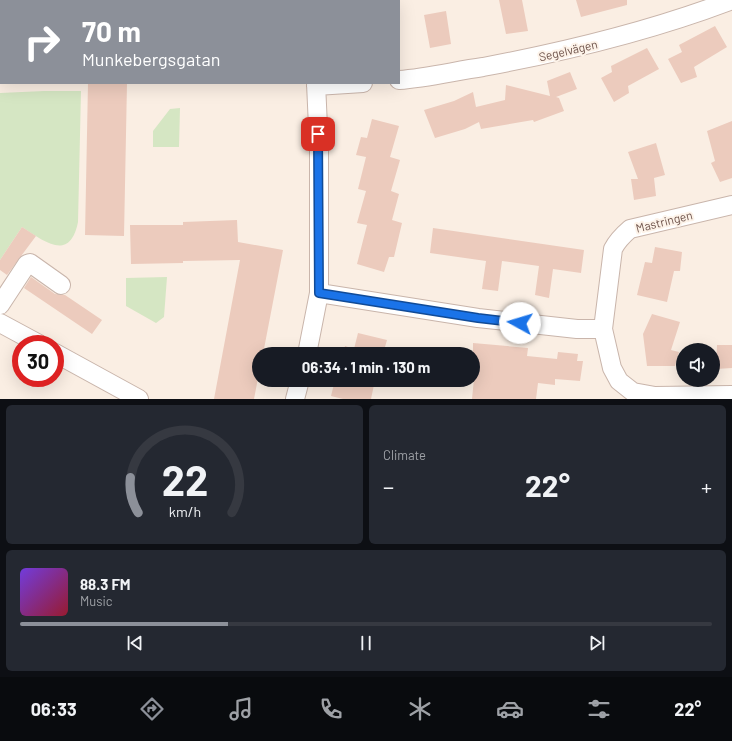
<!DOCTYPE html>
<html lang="en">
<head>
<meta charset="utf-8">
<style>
  :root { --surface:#171b24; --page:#242831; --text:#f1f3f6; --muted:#9ea1a6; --line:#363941; --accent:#8c9099 }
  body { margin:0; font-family:Barlow,sans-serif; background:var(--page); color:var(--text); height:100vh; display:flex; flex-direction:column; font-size:15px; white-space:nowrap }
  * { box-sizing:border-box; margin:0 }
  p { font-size:13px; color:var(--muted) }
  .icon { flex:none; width:22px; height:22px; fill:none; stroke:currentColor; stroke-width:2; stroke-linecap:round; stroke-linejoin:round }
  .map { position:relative; height:399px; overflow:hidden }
  .panel { display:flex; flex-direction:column; gap:6px; padding:6px; background:#0d0f14; flex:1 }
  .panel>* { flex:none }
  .hud { position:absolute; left:0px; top:0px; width:400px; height:84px; box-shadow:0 4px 16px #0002; background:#8c9099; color:#fff; overflow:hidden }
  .fabs { position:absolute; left:676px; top:343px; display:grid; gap:8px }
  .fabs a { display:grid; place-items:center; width:44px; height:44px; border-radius:50%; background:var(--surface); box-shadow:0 4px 16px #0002; font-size:20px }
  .speed { position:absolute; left:12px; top:335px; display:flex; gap:8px; font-size:20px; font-weight:700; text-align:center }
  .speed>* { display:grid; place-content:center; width:52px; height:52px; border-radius:50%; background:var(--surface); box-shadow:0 4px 16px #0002; line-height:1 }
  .speed .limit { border:6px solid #d22; background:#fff; color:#111 }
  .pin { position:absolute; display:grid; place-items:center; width:34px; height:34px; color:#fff; margin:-17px; border-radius:8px; box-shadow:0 2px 6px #0006 }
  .me { position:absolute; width:44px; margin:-22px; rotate:276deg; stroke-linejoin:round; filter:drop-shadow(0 0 3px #0008) }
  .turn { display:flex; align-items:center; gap:14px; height:84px; padding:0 16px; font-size:18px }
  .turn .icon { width:52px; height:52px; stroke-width:2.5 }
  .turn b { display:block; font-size:28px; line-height:34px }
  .big { font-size:30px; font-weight:700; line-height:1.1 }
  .panel .card { flex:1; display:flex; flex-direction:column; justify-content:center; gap:6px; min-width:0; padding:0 14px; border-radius:6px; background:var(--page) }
  .panel .dial { align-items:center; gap:0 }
  .dial svg { height:104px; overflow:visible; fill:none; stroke:var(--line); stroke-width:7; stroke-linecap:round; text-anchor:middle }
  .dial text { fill:var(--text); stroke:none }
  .song { display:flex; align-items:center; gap:12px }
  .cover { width:48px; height:48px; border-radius:6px; background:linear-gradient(135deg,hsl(260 70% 55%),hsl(350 70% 35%)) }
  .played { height:4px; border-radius:2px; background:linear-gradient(90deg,var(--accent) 30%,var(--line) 30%) }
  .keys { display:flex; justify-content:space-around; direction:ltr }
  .heat { display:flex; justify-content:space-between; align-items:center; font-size:22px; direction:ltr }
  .panel .tiles { flex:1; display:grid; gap:6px; grid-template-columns:1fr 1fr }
  .card:last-child { grid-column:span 2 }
  .trip { position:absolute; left:252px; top:347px; width:228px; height:40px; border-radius:20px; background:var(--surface); box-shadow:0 4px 16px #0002; font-weight:700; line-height:40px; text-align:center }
  .tabs { display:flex; height:64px; justify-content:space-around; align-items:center; background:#090b0e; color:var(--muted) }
  .tabs .icon { width:28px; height:28px }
  .tabs .selected { color:var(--accent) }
  .tabs b { font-size:18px; color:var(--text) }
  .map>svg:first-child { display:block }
  .green { fill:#d5e6c3 }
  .building { fill:#eccbbd }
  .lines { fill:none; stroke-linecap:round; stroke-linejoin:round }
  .minor-casing { stroke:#c9b5ab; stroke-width:20 }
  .minor { stroke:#fff; stroke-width:18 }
  .route-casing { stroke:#114b97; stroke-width:10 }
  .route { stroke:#1a73e8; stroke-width:7 }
  .labels { text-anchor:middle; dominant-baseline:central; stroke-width:4; stroke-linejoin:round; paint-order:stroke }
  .street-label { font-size:12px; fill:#6f544c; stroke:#fdf3e9 }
</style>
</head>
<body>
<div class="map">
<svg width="732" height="399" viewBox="0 0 732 399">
  <rect width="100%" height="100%" fill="#faeee3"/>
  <!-- green -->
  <path class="green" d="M 44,91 L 81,91 L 78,222 C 70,262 45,242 22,227 L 0,260 L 0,93 Z
    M 180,108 L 179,147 L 153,147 L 153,131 L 170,109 Z
    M 167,277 L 164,317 L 156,323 L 126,306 L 126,278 Z"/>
  <!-- building -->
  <path class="building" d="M 499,0 L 522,0 L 528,31 L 506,34 Z
    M 576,0 L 627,0 L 627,5 L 581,17 Z
    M 446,11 L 451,44 L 430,48 L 424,15 Z
    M 715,26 L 727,47 L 694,67 L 697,77 L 681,83 L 668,59 L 682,52 L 679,45 Z
    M 647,48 L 659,69 L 628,86 L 629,93 L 614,102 L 601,78 L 612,72 L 611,66 Z
    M 570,72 L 577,89 L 556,97 L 559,98 L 564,111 L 534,122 L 533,120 L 481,129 L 479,122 L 465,129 L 435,138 L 424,110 L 454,101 L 473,92 L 476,107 L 505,100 L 506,85 L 550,96 L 547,81 Z
    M 88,83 L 127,83 L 124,236 L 85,235 Z
    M 372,119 L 399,126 L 390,157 L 400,160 L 391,191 L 399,194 L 392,220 L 402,223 L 394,257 L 389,257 L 384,272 L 357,264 L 367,225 L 357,223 L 366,191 L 358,189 L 366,157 L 356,155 L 361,137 L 367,138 Z
    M 732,121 L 732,178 L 720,182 L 711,163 L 715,161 L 707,131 Z
    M 656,143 L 665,175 L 654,178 L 656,196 L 634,200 L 631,179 L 638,179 L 628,152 Z
    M 237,220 L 238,242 L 283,250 L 263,354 L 259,354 L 259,373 L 254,399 L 214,399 L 240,260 L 183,261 L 183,263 L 131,264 L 130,225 L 183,225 L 183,222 Z
    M 22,227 L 36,236 L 7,275 L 0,270 L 0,260 Z
    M 433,228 L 584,250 L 581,273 L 553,269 L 549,298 L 535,295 L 539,266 L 502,261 L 498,291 L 482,289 L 486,261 L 430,253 Z
    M 655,247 L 682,252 L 680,271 L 674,271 L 667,302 L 637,295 L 645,262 L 652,263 Z
    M 31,277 L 55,294 L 65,295 L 102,320 L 92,334 L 24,288 Z
    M 652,314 L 680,322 L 671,350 L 679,352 L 675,366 L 647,366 L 643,334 Z
    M 358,333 L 387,340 L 383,354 L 343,354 L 345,346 L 354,349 Z
    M 473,343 L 528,348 L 527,356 L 557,359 L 558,352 L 578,354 L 577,361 L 583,361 L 580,381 L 555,379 L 555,385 L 538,383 L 536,399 L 472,399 L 476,359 L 473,359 Z
    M 717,345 L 732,345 L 732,368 L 716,369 Z
    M 335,380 L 337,381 L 375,380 L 371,399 L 343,399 L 331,396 Z"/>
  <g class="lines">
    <defs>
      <path id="minor" d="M 309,0 L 310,1
        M 0,26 L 1,26
        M 399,80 C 427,78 455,71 483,67 C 568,51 651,31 732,0
        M 316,86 L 363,83
        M 319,293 L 478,318 L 577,329 L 603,329 L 612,368 L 619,381 L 633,392 L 655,396 L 732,395
        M 0,305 L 27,264 L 30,263 L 61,285
        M 0,323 L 39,344
        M 603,329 L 613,249 C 617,241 623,235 630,229 L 732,205
        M 55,353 L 139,399
        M 307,354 L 319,293 L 319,149 L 316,83
        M 295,399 L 300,380"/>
    </defs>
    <!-- minor casing -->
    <use href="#minor" class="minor-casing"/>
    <!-- minor -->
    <use href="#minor" class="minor"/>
  </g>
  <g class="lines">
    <defs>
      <path id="route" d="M 318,134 L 319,293 L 478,318 L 520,323"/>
    </defs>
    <!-- route casing -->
    <use href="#route" class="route-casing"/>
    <!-- route -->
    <use href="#route" class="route"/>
  </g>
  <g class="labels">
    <!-- street labels -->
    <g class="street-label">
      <text transform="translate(568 50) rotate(-13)">Segelvägen</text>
      <text transform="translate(664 221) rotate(-14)">Mastringen</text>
    </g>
  </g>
</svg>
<div class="fabs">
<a><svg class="icon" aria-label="sound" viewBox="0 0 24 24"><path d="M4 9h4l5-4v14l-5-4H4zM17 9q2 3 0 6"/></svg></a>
</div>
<div class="speed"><div class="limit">30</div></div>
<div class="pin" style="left:318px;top:134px;background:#d93025"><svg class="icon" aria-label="arrive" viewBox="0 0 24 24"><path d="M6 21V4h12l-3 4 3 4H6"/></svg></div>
<svg class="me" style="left:520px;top:323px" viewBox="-20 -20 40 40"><circle r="19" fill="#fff"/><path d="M0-13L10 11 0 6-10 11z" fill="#1a73e8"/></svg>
<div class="trip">06:34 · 1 min · 130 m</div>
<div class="hud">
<div class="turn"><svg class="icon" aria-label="right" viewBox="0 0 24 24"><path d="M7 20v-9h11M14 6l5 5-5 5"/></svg><div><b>70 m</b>Munkebergsgatan</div></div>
</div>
</div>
<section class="panel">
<div class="tiles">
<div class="card dial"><svg viewBox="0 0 100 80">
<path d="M14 69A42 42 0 1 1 86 69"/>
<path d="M14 69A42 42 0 0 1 8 42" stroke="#8c9099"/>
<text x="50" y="56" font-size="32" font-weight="700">22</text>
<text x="50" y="72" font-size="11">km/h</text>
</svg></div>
<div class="card"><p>Climate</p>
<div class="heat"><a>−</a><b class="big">22°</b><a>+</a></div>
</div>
<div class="card">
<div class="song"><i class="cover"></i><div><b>88.3 FM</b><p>Music</p></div></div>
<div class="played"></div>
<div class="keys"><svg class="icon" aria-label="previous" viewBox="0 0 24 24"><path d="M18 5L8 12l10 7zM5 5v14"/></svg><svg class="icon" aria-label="pause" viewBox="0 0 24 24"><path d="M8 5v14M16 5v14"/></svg><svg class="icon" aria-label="next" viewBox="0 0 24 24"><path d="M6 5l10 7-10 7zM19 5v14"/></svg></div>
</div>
</div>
</section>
<nav class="tabs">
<b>06:33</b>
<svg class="icon selected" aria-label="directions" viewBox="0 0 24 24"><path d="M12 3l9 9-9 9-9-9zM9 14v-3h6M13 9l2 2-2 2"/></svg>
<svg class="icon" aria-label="music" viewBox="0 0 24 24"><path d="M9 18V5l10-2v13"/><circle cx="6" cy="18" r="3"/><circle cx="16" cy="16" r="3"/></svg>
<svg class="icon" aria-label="phone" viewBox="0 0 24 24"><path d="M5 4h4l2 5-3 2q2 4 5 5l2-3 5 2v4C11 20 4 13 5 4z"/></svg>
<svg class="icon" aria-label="climate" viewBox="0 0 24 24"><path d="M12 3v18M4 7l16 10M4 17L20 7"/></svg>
<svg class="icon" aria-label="car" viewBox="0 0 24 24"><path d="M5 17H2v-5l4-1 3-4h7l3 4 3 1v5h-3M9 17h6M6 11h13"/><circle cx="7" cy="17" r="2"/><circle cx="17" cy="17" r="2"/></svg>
<svg class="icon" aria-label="filters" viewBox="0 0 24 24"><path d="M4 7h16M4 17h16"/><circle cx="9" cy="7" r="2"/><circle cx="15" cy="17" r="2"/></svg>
<b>22°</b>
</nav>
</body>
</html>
